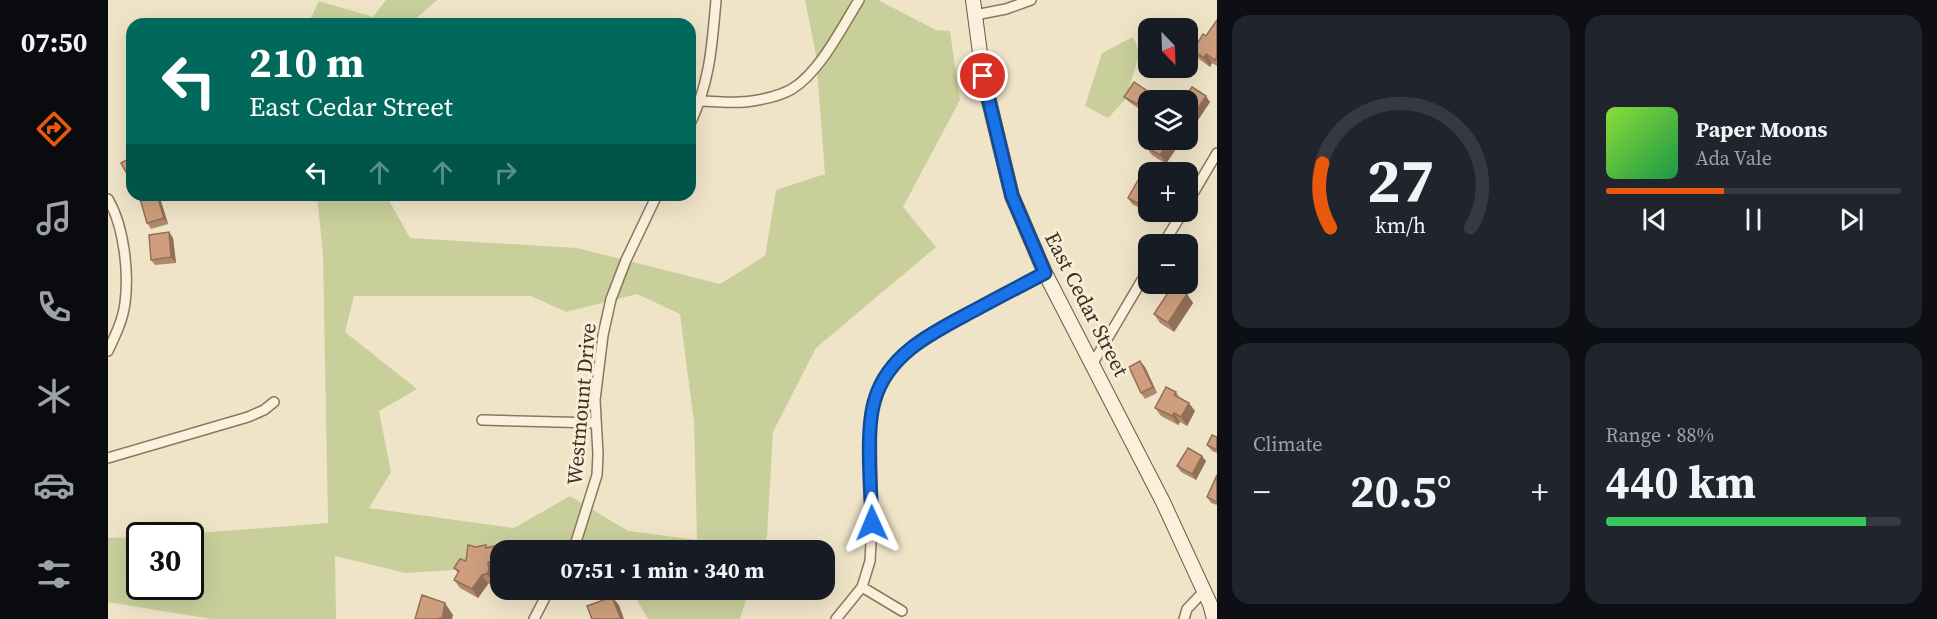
<!DOCTYPE html>
<html lang="en">
<head>
<meta charset="utf-8">
<style>
  :root { --surface:#171b24; --page:#20242c; --text:#f1f3f6; --muted:#9ea1a6; --line:#363941; --accent:#ea580c }
  body { margin:0; font-family:"Source Serif 4",serif; background:var(--page); color:var(--text); height:100vh; display:flex; flex-direction:column; font-size:22px; white-space:nowrap }
  * { box-sizing:border-box; margin:0 }
  p { font-size:20px; color:var(--muted) }
  .icon { flex:none; width:33px; height:33px; fill:none; stroke:currentColor; stroke-width:2; stroke-linecap:round; stroke-linejoin:round }
  .map { position:relative; flex:1; overflow:hidden }
  .side { display:flex; flex-direction:column; gap:15px; padding:15px; background:#0d0f14; width:720px }
  .side>* { flex:none }
  .guide { position:absolute; left:18px; top:18px; width:570px; height:183px; border-radius:18px; box-shadow:0 6px 24px #0002; background:#00695c; color:#fff; overflow:hidden }
  .needle { width:39px; rotate:157deg }
  .tools { position:absolute; left:1030px; top:18px; display:grid; gap:12px }
  .tools a { display:grid; place-items:center; width:60px; height:60px; border-radius:12px; background:var(--surface); box-shadow:0 6px 24px #0002; font-size:30px }
  .speed { position:absolute; left:18px; top:522px; display:flex; gap:12px; font-size:30px; font-weight:700; text-align:center }
  .speed>* { display:grid; place-content:center; width:78px; height:78px; border-radius:50%; background:var(--surface); box-shadow:0 6px 24px #0002; line-height:1 }
  .speed .limit { border:3px solid #111; border-radius:9px; background:#fff; color:#111 }
  .pin { position:absolute; display:grid; place-items:center; width:51px; height:51px; color:#fff; margin:-26px; border:3px solid #fff; border-radius:50%; box-shadow:0 2px 6px #0007 }
  .me { position:absolute; width:66px; margin:-33px; rotate:359deg; stroke-linejoin:round; filter:drop-shadow(0 0 4px #0008) }
  .turn { display:flex; align-items:center; gap:21px; height:126px; padding:0 24px; font-size:27px }
  .turn .icon { width:78px; height:78px; stroke-width:2.5 }
  .turn b { display:block; font-size:42px; line-height:51px }
  .lanes { display:flex; align-items:center; height:57px; padding:0 24px; background:#0003; justify-content:center; gap:30px; direction:ltr }
  .lanes .off { opacity:.35 }
  .big { font-size:45px; font-weight:700; line-height:1.1 }
  .side .card { flex:1; display:flex; flex-direction:column; justify-content:center; gap:9px; min-width:0; padding:0 21px; border-radius:18px; background:var(--page) }
  .side .dial { align-items:center; gap:0 }
  .dial svg { height:156px; overflow:visible; fill:none; stroke:var(--line); stroke-width:7; stroke-linecap:round; text-anchor:middle }
  .dial text { fill:var(--text); stroke:none }
  .song { display:flex; align-items:center; gap:18px }
  .cover { width:72px; height:72px; border-radius:9px; background:linear-gradient(135deg,hsl(90 70% 55%),hsl(140 70% 35%)) }
  .played { height:6px; border-radius:3px; background:linear-gradient(90deg,var(--accent) 40%,var(--line) 40%) }
  .keys { display:flex; justify-content:space-around; direction:ltr }
  .heat { display:flex; justify-content:space-between; align-items:center; font-size:33px; direction:ltr }
  .charge { height:9px; border-radius:4px; background:linear-gradient(90deg,#34c759 88%,var(--line) 0) }
  .side .tiles { flex:1; display:grid; gap:15px; grid-template-columns:repeat(2,1fr) }
  .trip { position:absolute; left:382px; top:540px; width:345px; height:60px; border-radius:18px; background:var(--surface); box-shadow:0 6px 24px #0002; font-weight:700; line-height:60px; text-align:center }
  main { display:flex; flex:1; min-height:0 }
  .menu { display:flex; flex-direction:column; width:108px; justify-content:space-around; align-items:center; background:#090b0e; color:var(--muted) }
  .menu .icon { width:42px; height:42px }
  .menu .selected { color:var(--accent) }
  .menu b { font-size:27px; color:var(--text) }
  .map>svg:first-child { display:block }
  .green { fill:#c9cf9b; fill-rule:evenodd }
  .lines { fill:none; stroke-linecap:round; stroke-linejoin:round }
  .street-casing { stroke:#8d765c; stroke-width:12 }
  .secondary-casing { stroke:#6f573f; stroke-width:16 }
  .street { stroke:#faf1dc; stroke-width:9 }
  .secondary { stroke:#faf1dc; stroke-width:14 }
  .wall { fill:#b2896c }
  .shaded-wall { fill:#916f58 }
  .building { fill:#cf9f7d; stroke:#916f58; stroke-width:1.5 }
  .route-casing { stroke:#114b97; stroke-width:15 }
  .route { stroke:#1a73e8; stroke-width:10 }
  .labels { text-anchor:middle; dominant-baseline:central; stroke-width:6; stroke-linejoin:round; paint-order:stroke }
  .street-label { font-size:21px; fill:#3d2e20; stroke:#f7eed8 }
</style>
</head>
<body>
<main>
<nav class="menu">
<b>07:50</b>
<svg class="icon selected" aria-label="directions" viewBox="0 0 24 24"><path d="M12 3l9 9-9 9-9-9zM9 14v-3h6M13 9l2 2-2 2"/></svg>
<svg class="icon" aria-label="music" viewBox="0 0 24 24"><path d="M9 18V5l10-2v13"/><circle cx="6" cy="18" r="3"/><circle cx="16" cy="16" r="3"/></svg>
<svg class="icon" aria-label="phone" viewBox="0 0 24 24"><path d="M5 4h4l2 5-3 2q2 4 5 5l2-3 5 2v4C11 20 4 13 5 4z"/></svg>
<svg class="icon" aria-label="climate" viewBox="0 0 24 24"><path d="M12 3v18M4 7l16 10M4 17L20 7"/></svg>
<svg class="icon" aria-label="car" viewBox="0 0 24 24"><path d="M5 17H2v-5l4-1 3-4h7l3 4 3 1v5h-3M9 17h6M6 11h13"/><circle cx="7" cy="17" r="2"/><circle cx="17" cy="17" r="2"/></svg>
<svg class="icon" aria-label="filters" viewBox="0 0 24 24"><path d="M4 7h16M4 17h16"/><circle cx="9" cy="7" r="2"/><circle cx="15" cy="17" r="2"/></svg>
</nav>
<div class="map">
<svg width="1109" height="619" viewBox="0 0 1109 619">
  <rect width="100%" height="100%" fill="#f0e4c8"/>
  <!-- green -->
  <path class="green" d="M 278,0 L 329,0 L 302,24 L 200,24 L 211,1 L 265,17 Z
    M 697,0 L 770,0 L 828,30 L 842,31 L 852,100 L 795,207 L 828,247 L 708,348 L 665,432 L 659,536 L 654,550 L 393,550 L 393,567 L 298,573 L 227,556 L 228,619 L 103,619 L 0,602 L 0,538 L 31,537 L 32,586 L 82,586 L 82,536 L 63,535 L 220,523 L 215,255 L 209,195 L 278,195 L 302,238 L 469,248 L 612,284 L 657,256 L 668,190 L 717,174 L 708,55 ZM 529,294 L 572,314 L 586,423 L 589,540 L 520,531 L 462,496 L 406,528 L 261,508 L 283,472 L 271,411 L 309,389 L 237,332 L 246,296 L 423,296 L 458,312 Z
    M 1025,37 L 1032,53 L 1017,100 L 1000,118 L 977,106 L 994,53 Z
    M 523,590 L 641,590 L 632,619 L 540,619 Z"/>
  <g class="lines">
    <defs>
      <path id="street" d="M 867,15 L 898,9 L 923,0
        M 593,101 C 609,101 628,104 644,101 C 657,99 672,96 684,89 C 712,72 734,27 751,0
        M 582,124 C 602,82 604,46 608,0
        M 0,199 C 16,226 21,272 17,303 C 15,320 7,336 0,351
        M 1080,202 L 1109,153
        M 1055,244 L 1075,212
        M 985,363 L 1041,268
        M 374,420 L 488,423
        M 0,458 L 140,417 L 156,410 L 166,402
        M 463,550 L 468,542 L 489,475 L 490,454 L 487,400 L 495,335 L 503,299 L 518,260 L 549,195
        M 754,587 L 794,611
        M 426,619 L 441,590
        M 728,619 L 754,587 L 762,561 L 764,523 L 763,419 L 767,398 L 776,378 L 795,354 L 818,336 L 937,273
        M 1076,619 L 1079,609 L 1096,591"/>
      <path id="secondary" d="M 865,0 L 875,76 L 904,196 L 937,273 L 1055,502 L 1102,604 L 1106,619"/>
    </defs>
    <!-- street casing -->
    <use href="#street" class="street-casing"/>
    <!-- secondary casing -->
    <use href="#secondary" class="secondary-casing"/>
    <!-- street -->
    <use href="#street" class="street"/>
    <!-- secondary -->
    <use href="#secondary" class="secondary"/>
  </g>
  <!-- wall -->
  <path class="wall" d="M 1109,20 L 1109,66 L 1104,63 L 1102,67 L 1091,59 L 1085,51 L 1098,36 Z
    M 1042,96 L 1033,110 L 1021,102 L 1016,97 Z
    M 1080,100 L 1102,102 L 1088,123 L 1080,117 Z
    M 1042,140 L 1058,164 L 1044,155 L 1038,147 Z
    M 1041,180 L 1041,200 L 1035,210 L 1024,204 L 1020,198 Z
    M 31,195 L 51,195 L 60,224 L 43,229 L 39,223 Z
    M 61,232 L 65,238 L 68,263 L 47,265 L 43,260 Z
    M 1079,294 L 1085,303 L 1066,332 L 1052,323 L 1046,314 Z
    M 1037,367 L 1049,393 L 1037,399 L 1033,393 Z
    M 1068,392 L 1072,398 L 1087,411 L 1079,426 L 1072,422 L 1070,425 L 1053,416 L 1047,408 Z
    M 1109,437 L 1109,453 L 1104,451 L 1099,445 Z
    M 1098,461 L 1088,480 L 1073,472 L 1069,466 Z
    M 1109,475 L 1109,505 L 1103,503 L 1099,497 Z
    M 368,547 L 380,547 L 393,550 L 393,569 L 386,571 L 387,579 L 385,583 L 380,584 L 370,598 L 352,588 L 346,580 L 350,573 L 346,568 L 358,561 Z"/>
  <!-- shaded-wall -->
  <path class="shaded-wall" d="M 1098,54 L 1104,63 L 1102,67 L 1096,58 Z
    M 1038,90 L 1042,96 L 1033,110 L 1029,104 Z
    M 1098,96 L 1102,102 L 1088,123 L 1084,117 Z
    M 1062,140 L 1074,140 L 1058,164 L 1052,155 Z
    M 1041,188 L 1041,200 L 1035,210 L 1031,204 Z
    M 49,195 L 51,195 L 60,224 L 56,218 Z
    M 61,232 L 65,238 L 68,263 L 63,257 Z
    M 1079,294 L 1085,303 L 1066,332 L 1060,323 Z
    M 1032,361 L 1037,367 L 1049,393 L 1045,387 Z
    M 1081,403 L 1087,411 L 1079,426 L 1073,417 Z
    M 1066,413 L 1072,422 L 1070,425 L 1064,416 Z
    M 1094,456 L 1098,461 L 1088,480 L 1084,474 Z
    M 380,562 L 386,571 L 387,579 L 385,583 L 379,574 Z
    M 374,575 L 380,584 L 370,598 L 364,589 Z
    M 504,597 L 511,605 L 516,619 L 513,619 Z
    M 337,603 L 345,615 L 344,619 L 334,619 Z"/>
  <!-- building -->
  <path class="building" d="M 1109,20 L 1109,57 L 1107,60 L 1098,54 L 1096,58 L 1085,51 L 1095,34 L 1098,36 Z
    M 1026,82 L 1038,90 L 1029,104 L 1016,97 Z
    M 1084,87 L 1098,96 L 1084,117 L 1080,114 L 1080,100 L 1075,100 Z
    M 1042,140 L 1062,140 L 1052,155 L 1038,147 Z
    M 24,157 L 24,183 L 13,163 Z
    M 1033,175 L 1041,180 L 1041,188 L 1031,204 L 1020,198 Z
    M 31,195 L 49,195 L 56,218 L 39,223 Z
    M 61,232 L 63,257 L 43,260 L 41,235 Z
    M 1065,285 L 1079,294 L 1060,323 L 1046,314 Z
    M 1032,361 L 1045,387 L 1033,393 L 1021,367 Z
    M 1058,387 L 1068,392 L 1066,395 L 1081,403 L 1073,417 L 1066,413 L 1064,416 L 1047,408 Z
    M 1104,435 L 1109,437 L 1109,450 L 1099,445 Z
    M 1080,448 L 1094,456 L 1084,474 L 1069,466 Z
    M 1109,475 L 1109,502 L 1099,497 Z
    M 395,544 L 397,550 L 393,550 L 393,559 L 380,562 L 381,570 L 379,574 L 374,575 L 364,589 L 346,580 L 351,571 L 346,568 L 352,559 L 358,561 L 360,545 L 368,547 L 378,545 L 378,548 Z
    M 314,595 L 337,603 L 334,619 L 332,618 L 331,619 L 307,619 Z
    M 504,597 L 513,619 L 484,619 L 479,606 Z"/>
  <g class="lines">
    <defs>
      <path id="route" d="M 764,523 C 763,489 757,430 767,399 C 781,352 828,331 867,310 C 891,297 914,285 937,273 L 904,196 L 875,76"/>
    </defs>
    <!-- route casing -->
    <use href="#route" class="route-casing"/>
    <!-- route -->
    <use href="#route" class="route"/>
  </g>
  <g class="labels">
    <!-- street labels -->
    <g class="street-label">
      <text transform="translate(979 304) rotate(63)">East Cedar Street</text>
      <text transform="translate(473 404) rotate(-85)">Westmount Drive</text>
    </g>
  </g>
</svg>
<div class="tools">
<a><svg class="needle" viewBox="-14 -14 28 28"><path d="M0-13l5 13h-10z" fill="#e53935"/><path d="M0 13l5-13h-10z" fill="#9ea1a6"/></svg></a>
<a><svg class="icon" aria-label="layers" viewBox="0 0 24 24"><path d="M12 4l9 5-9 5-9-5zM3 14l9 5 9-5"/></svg></a>
<a>+</a>
<a>−</a>
</div>
<div class="speed"><div class="limit">30</div></div>
<div class="pin" style="left:875px;top:76px;background:#d93025"><svg class="icon" aria-label="arrive" viewBox="0 0 24 24"><path d="M6 21V4h12l-3 4 3 4H6"/></svg></div>
<svg class="me" style="left:764px;top:523px" viewBox="-20 -20 40 40"><path d="M0-17L14 15 0 8-14 15z" fill="#1a73e8" stroke="#fff" stroke-width="4"/></svg>
<div class="trip">07:51 · 1 min · 340 m</div>
<div class="guide">
<div class="turn"><svg class="icon" aria-label="left" viewBox="0 0 24 24"><path d="M17 20v-9H6M10 6l-5 5 5 5"/></svg><div><b>210 m</b>East Cedar Street</div></div>
<div class="lanes"><svg class="icon" aria-label="left" viewBox="0 0 24 24"><path d="M17 20v-9H6M10 6l-5 5 5 5"/></svg><svg class="icon off" aria-label="ahead" viewBox="0 0 24 24"><path d="M12 20V5M6 11l6-6 6 6"/></svg><svg class="icon off" aria-label="ahead" viewBox="0 0 24 24"><path d="M12 20V5M6 11l6-6 6 6"/></svg><svg class="icon off" aria-label="right" viewBox="0 0 24 24"><path d="M7 20v-9h11M14 6l5 5-5 5"/></svg></div>
</div>
</div>
<section class="side">
<div class="tiles">
<div class="card dial"><svg viewBox="0 0 100 80">
<path d="M14 69A42 42 0 1 1 86 69"/>
<path d="M14 69A42 42 0 0 1 10 36" stroke="#ea580c"/>
<text x="50" y="56" font-size="32" font-weight="700">27</text>
<text x="50" y="72" font-size="11">km/h</text>
</svg></div>
<div class="card">
<div class="song"><i class="cover"></i><div><b>Paper Moons</b><p>Ada Vale</p></div></div>
<div class="played"></div>
<div class="keys"><svg class="icon" aria-label="previous" viewBox="0 0 24 24"><path d="M18 5L8 12l10 7zM5 5v14"/></svg><svg class="icon" aria-label="pause" viewBox="0 0 24 24"><path d="M8 5v14M16 5v14"/></svg><svg class="icon" aria-label="next" viewBox="0 0 24 24"><path d="M6 5l10 7-10 7zM19 5v14"/></svg></div>
</div>
<div class="card"><p>Climate</p>
<div class="heat"><a>−</a><b class="big">20.5°</b><a>+</a></div>
</div>
<div class="card"><p>Range · 88%</p><b class="big">440 km</b><div class="charge"></div></div>
</div>
</section>
</main>
</body>
</html>
